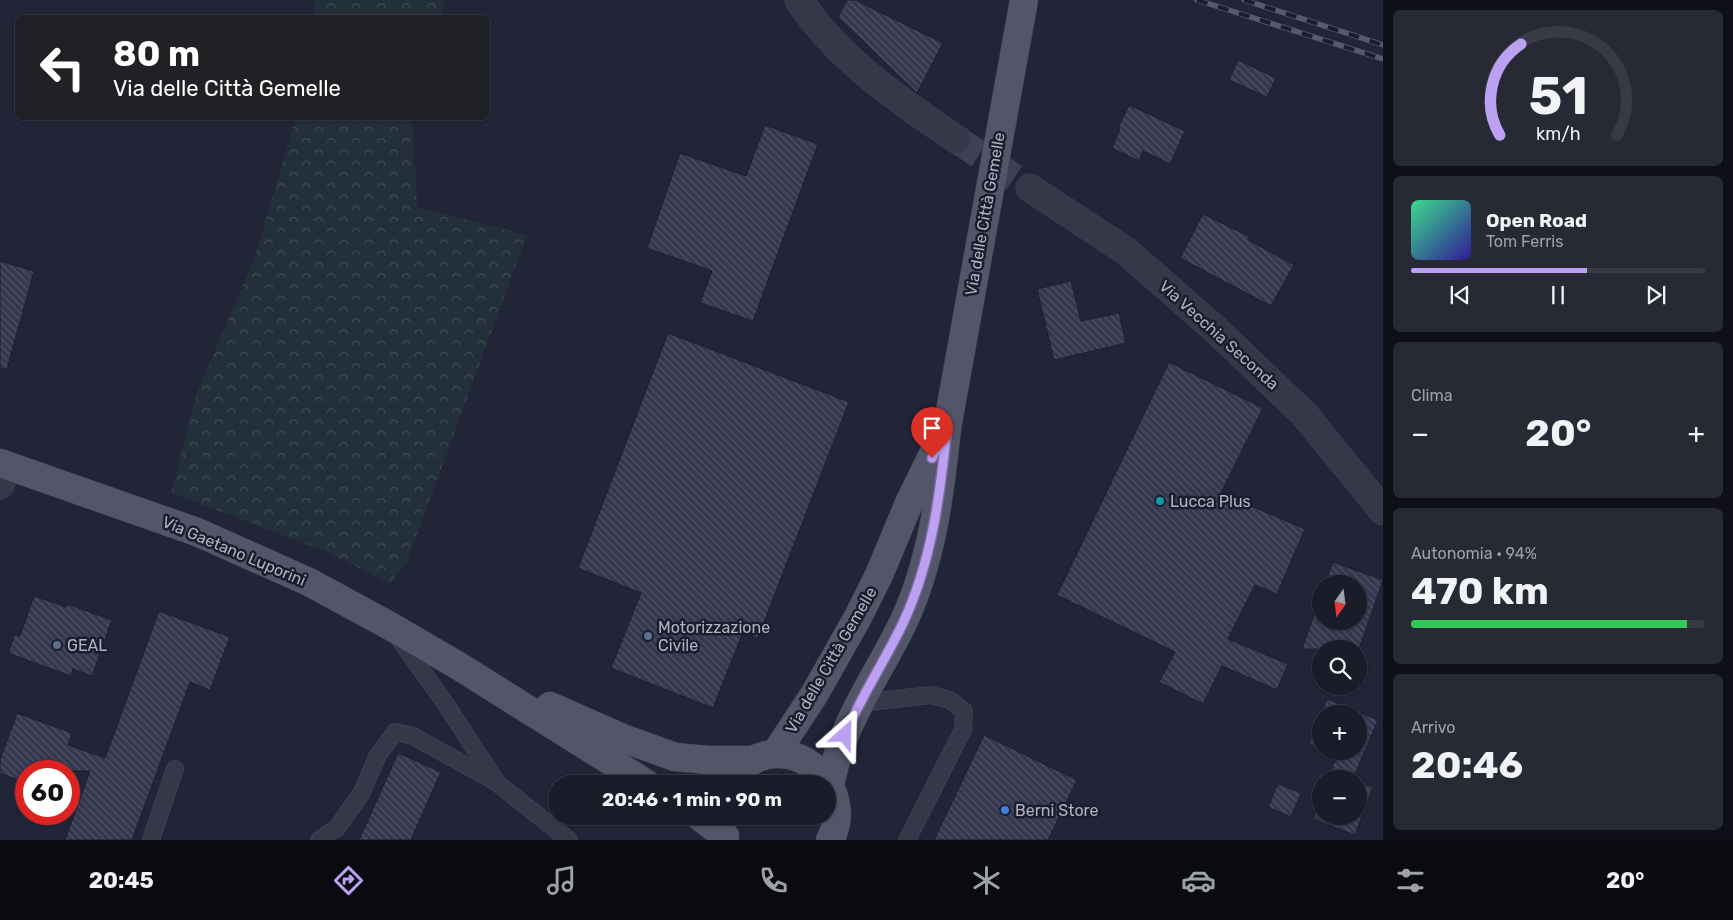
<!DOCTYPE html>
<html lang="it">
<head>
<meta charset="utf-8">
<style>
  :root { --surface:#1a1c29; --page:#272935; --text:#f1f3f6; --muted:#9fa1a8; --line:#383a46; --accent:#bca0f2 }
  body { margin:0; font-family:Rubik,sans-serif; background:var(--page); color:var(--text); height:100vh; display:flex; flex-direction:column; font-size:19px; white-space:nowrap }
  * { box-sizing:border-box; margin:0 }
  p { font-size:16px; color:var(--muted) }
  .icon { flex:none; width:28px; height:28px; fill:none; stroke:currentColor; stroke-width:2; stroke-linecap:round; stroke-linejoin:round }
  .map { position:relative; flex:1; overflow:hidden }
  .sheet { display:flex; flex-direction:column; gap:10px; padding:10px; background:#0e0f17; width:350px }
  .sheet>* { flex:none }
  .hud { position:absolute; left:15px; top:15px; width:475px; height:105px; border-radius:8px; box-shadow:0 1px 4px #0004,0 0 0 1px var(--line); background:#202124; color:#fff; overflow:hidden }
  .needle { width:32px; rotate:194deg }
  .controls { position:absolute; left:1312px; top:575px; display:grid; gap:10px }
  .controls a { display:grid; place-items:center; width:55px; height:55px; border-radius:50%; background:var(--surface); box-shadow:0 1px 4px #0004,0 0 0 1px var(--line); font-size:25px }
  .speed { position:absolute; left:15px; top:760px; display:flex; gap:10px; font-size:25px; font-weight:700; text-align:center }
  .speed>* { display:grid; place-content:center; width:65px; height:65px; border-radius:50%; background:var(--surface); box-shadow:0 1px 4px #0004,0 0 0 1px var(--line); line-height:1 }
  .speed .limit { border:8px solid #d22; background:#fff; color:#111 }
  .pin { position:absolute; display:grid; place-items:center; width:42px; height:42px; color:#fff; margin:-51px -21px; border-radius:50% 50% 50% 0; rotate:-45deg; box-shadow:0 0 5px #0007 }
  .pin .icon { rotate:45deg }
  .me { position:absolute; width:55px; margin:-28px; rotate:25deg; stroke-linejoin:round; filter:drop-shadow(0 0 4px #0008) }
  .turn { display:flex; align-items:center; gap:18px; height:105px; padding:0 15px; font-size:22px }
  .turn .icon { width:65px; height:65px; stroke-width:2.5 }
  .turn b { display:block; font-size:35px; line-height:42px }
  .big { font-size:38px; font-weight:700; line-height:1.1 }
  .sheet .tile { flex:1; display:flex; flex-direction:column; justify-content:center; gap:8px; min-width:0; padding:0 18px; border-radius:8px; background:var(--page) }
  .sheet .dial { align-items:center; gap:0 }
  .dial svg { height:130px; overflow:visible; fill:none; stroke:var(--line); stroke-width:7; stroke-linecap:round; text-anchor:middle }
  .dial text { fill:var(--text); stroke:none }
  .song { display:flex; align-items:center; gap:15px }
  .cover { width:60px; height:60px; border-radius:8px; background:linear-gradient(135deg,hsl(150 70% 55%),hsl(250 70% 35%)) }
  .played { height:5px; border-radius:2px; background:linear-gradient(90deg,var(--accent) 60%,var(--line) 60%) }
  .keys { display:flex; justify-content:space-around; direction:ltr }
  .heat { display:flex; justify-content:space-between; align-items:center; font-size:28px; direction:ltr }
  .charge { height:8px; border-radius:4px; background:linear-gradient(90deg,#34c759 94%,var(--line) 0) }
  .trip { position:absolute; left:548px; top:775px; width:288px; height:50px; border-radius:25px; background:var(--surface); box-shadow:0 1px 4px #0004,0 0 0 1px var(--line); font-weight:700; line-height:50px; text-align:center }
  .dock { display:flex; height:80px; justify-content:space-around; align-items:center; background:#0a0b10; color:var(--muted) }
  .dock .icon { width:35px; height:35px }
  .dock .on { color:var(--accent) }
  .dock b { font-size:22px; color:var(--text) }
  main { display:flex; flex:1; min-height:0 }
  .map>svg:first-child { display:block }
  .forest { fill:url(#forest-crowns) }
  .building { fill:url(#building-back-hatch); stroke:#1c1f2f }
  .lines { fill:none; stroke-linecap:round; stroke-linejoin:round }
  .minor-tunnel { stroke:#3e4153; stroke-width:28; stroke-dasharray:28 14; stroke-linecap:butt }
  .service-casing { stroke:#3e4151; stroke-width:18 }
  .minor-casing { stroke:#3e4151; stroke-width:29 }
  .primary-casing { stroke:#3e4151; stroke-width:29 }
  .service { stroke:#353848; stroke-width:16 }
  .minor { stroke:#353848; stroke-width:28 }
  .primary { stroke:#535668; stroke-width:28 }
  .rail-casing { stroke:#575a6f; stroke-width:5.5 }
  .rail { stroke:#1b1d2d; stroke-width:4; stroke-dasharray:11; stroke-linecap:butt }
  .primary-bridge-casing { stroke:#3e4151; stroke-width:29; stroke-linecap:butt }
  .primary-bridge { stroke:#535668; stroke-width:28 }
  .route-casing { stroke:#7a689d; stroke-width:12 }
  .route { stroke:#bca0f2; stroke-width:9 }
  .culture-dot { fill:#0f9aa8; stroke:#1b1d2d; stroke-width:2 }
  .service-dot { fill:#5c6f8a; stroke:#1b1d2d; stroke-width:2 }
  .shop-dot { fill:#3f7fe0; stroke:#1b1d2d; stroke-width:2 }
  .labels { text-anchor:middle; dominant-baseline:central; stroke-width:5; stroke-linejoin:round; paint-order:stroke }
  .street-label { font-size:16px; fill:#b0b2c4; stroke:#1b1d2d }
  .poi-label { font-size:16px; fill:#b0b2c4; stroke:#1b1d2d; text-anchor:start }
</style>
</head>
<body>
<main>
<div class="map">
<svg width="1383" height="840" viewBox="0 0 1383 840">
  <defs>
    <pattern id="forest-crowns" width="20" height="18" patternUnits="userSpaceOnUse" patternTransform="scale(1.25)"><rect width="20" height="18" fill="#243039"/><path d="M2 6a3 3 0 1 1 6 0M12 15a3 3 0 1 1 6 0" fill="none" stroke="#414c54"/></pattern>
    <pattern id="building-back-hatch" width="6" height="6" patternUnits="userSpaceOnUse" patternTransform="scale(1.25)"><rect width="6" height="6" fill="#34384e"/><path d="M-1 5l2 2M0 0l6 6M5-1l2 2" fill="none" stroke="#4f5266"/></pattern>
  </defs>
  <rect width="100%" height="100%" fill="#222537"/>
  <!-- forest -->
  <path class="forest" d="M 316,0 L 445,0 L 440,17 L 313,17 Z
    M 296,118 L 412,118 L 417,207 L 527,235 L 407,562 L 390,584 L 330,553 L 171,493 L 197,393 L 254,260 Z"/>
  <!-- building -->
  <path class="building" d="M 847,0 L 855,0 L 943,43 L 917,93 L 838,17 Z
    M 1238,60 L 1276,78 L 1267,97 L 1229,80 Z
    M 1129,105 L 1185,131 L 1170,164 L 1143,151 L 1139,161 L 1112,148 L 1120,129 L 1118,128 Z
    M 765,125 L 818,144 L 753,321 L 700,303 L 712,271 L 647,248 L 680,153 L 746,176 Z
    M 1203,214 L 1250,237 L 1248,240 L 1294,265 L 1271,306 L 1180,258 Z
    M 0,261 L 34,271 L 7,369 L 0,368 Z
    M 1071,281 L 1081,321 L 1119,313 L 1126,343 L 1054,360 L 1037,289 Z
    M 668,333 L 849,402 L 758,638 L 743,632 L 713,708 L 611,668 L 641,593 L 578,568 Z
    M 1169,362 L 1263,408 L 1221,493 L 1305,529 L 1277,594 L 1255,585 L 1228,639 L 1288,664 L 1277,690 L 1222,666 L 1203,704 L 1159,682 L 1175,652 L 1057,595 Z
    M 1333,562 L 1383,580 L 1359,649 L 1302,649 L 1321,595 L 1321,621 L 1359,621 L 1359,584 L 1325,584 Z
    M 34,596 L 66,607 L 67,604 L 112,620 L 92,676 L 73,669 L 71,676 L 8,653 L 15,634 L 20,636 Z
    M 159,611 L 230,637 L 210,690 L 190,682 L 132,840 L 65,840 L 90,771 L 26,771 L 26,783 L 0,773 L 0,760 L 17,713 L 72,733 L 68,745 L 105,758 Z
    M 1327,699 L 1378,720 L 1353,779 L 1328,779 L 1337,755 L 1327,751 L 1359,751 L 1359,714 L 1321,714 Z
    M 1321,714 L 1321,749 L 1309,744 Z
    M 984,735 L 1077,780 L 1048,840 L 934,840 Z
    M 398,753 L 441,772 L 411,840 L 359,840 Z
    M 1359,782 L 1373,787 L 1355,835 L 1313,819 L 1321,796 L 1321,816 L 1359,816 Z
    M 1278,784 L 1301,793 L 1291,817 L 1268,807 Z"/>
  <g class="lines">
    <!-- minor-tunnel -->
    <path class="minor-tunnel" d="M 956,139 L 1030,188"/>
    <defs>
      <path id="service" d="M 397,636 L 445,703 L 497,783 L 569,840
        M 860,703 L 931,695 L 950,700 L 964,711 L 963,730 L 907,840
        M 151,840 L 175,769
        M 319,840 L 337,828 L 361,794 L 378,755 L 395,732 L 413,736 L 496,782"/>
      <path id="minor" d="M 799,0 C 837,59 899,100 956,139
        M 1030,188 L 1126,251 L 1215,329 L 1304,414 L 1383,511
        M 0,485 L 6,465"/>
      <path id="primary" d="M 0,463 L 197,532 L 309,582 L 390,626 L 457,665 L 647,784
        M 550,706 L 625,739 L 675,757 L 709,760 L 754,760
        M 775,754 L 814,695 L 858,617 L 879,575 L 909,503 L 939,442
        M 728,784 C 735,774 742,766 753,760 C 802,735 856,792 830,840
        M 830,785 C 833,772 836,758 841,745 C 857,702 883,664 903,623 C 932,561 940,495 947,428
        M 699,816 L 725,836"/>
    </defs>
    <!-- service casing -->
    <use href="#service" class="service-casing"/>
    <!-- minor casing -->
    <use href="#minor" class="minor-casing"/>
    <!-- primary casing -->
    <use href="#primary" class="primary-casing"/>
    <!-- service -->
    <use href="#service" class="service"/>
    <!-- minor -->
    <use href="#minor" class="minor"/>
    <!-- primary -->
    <use href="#primary" class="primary"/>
    <defs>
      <path id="rail" d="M 1197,0 L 1383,59
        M 1244,0 L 1383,45"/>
    </defs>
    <!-- rail casing -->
    <use href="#rail" class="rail-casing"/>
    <!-- rail -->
    <use href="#rail" class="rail"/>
    <defs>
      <path id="primary-bridge" d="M 947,428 L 1024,0"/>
    </defs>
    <!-- primary-bridge casing -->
    <use href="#primary-bridge" class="primary-bridge-casing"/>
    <!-- primary-bridge -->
    <use href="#primary-bridge" class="primary-bridge"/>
  </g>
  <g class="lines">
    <defs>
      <path id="route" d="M 845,735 C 861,696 885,661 903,623 C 932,561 940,495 947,428 L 932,458"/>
    </defs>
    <!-- route casing -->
    <use href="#route" class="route-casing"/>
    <!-- route -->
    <use href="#route" class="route"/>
  </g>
  <!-- markers -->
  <circle class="culture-dot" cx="1160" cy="501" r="5"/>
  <g class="service-dot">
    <circle cx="648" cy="636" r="5"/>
    <circle cx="57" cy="645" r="5"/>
  </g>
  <circle class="shop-dot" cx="1005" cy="810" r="5"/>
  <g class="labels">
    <!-- street labels -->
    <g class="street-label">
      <text transform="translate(985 214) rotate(-80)">Via delle Città Gemelle</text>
      <text transform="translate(1219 335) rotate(42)">Via Vecchia Seconda</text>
      <text transform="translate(234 551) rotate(23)">Via Gaetano Luporini</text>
      <text transform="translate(831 660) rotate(-60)">Via delle Città Gemelle</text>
    </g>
    <!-- poi labels -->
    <g class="poi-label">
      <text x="1170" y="501">Lucca Plus</text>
      <text x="658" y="627">Motorizzazione<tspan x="658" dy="18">Civile</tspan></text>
      <text x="67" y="645">GEAL</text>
      <text x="1015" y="810">Berni Store</text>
    </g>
  </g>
</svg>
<div class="controls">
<a><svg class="needle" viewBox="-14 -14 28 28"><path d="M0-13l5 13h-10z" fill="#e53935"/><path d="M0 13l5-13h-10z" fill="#9fa1a8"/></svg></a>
<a><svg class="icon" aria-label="search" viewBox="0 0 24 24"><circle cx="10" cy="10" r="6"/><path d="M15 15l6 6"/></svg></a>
<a>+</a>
<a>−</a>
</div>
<div class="speed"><div class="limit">60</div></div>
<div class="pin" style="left:932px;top:458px;background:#d93025"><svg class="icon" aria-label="arrive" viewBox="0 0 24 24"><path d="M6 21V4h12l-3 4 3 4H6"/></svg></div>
<svg class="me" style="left:845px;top:735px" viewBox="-20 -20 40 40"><path d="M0-17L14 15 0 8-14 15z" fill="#bca0f2" stroke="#fff" stroke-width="4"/></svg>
<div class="trip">20:46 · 1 min · 90 m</div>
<div class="hud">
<div class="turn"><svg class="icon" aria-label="left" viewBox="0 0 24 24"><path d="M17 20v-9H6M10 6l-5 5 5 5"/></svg><div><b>80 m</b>Via delle Città Gemelle</div></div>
</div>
</div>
<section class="sheet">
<div class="tile dial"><svg viewBox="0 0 100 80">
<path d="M14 69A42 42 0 1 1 86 69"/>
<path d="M14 69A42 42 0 0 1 27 13" stroke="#bca0f2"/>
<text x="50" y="56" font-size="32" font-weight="700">51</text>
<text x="50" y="72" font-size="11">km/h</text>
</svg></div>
<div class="tile">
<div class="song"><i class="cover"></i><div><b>Open Road</b><p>Tom Ferris</p></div></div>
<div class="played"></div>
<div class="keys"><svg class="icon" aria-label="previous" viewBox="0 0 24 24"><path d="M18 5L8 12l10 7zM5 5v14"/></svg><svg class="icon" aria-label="pause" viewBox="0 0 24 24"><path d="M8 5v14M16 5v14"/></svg><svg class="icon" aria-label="next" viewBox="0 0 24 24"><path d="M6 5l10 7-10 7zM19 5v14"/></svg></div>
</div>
<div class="tile"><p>Clima</p>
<div class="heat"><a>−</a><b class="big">20°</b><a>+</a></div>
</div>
<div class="tile"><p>Autonomia · 94%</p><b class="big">470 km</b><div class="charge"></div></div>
<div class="tile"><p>Arrivo</p><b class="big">20:46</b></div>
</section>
</main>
<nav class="dock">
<b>20:45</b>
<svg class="icon on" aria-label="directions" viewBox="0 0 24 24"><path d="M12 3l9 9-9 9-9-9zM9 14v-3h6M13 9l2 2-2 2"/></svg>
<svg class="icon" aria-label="music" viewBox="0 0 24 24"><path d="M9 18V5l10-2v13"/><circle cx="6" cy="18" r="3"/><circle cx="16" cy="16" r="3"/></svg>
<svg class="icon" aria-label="phone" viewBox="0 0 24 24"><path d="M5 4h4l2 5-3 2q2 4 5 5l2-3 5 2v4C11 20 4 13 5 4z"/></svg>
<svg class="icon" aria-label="climate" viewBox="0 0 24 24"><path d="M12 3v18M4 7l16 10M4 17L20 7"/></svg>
<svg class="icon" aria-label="car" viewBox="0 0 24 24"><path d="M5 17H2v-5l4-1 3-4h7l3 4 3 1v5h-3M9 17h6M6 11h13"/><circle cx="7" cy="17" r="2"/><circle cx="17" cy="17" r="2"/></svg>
<svg class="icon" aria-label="filters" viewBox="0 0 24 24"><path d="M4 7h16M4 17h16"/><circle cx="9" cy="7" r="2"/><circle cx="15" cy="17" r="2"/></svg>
<b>20°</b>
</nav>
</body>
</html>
